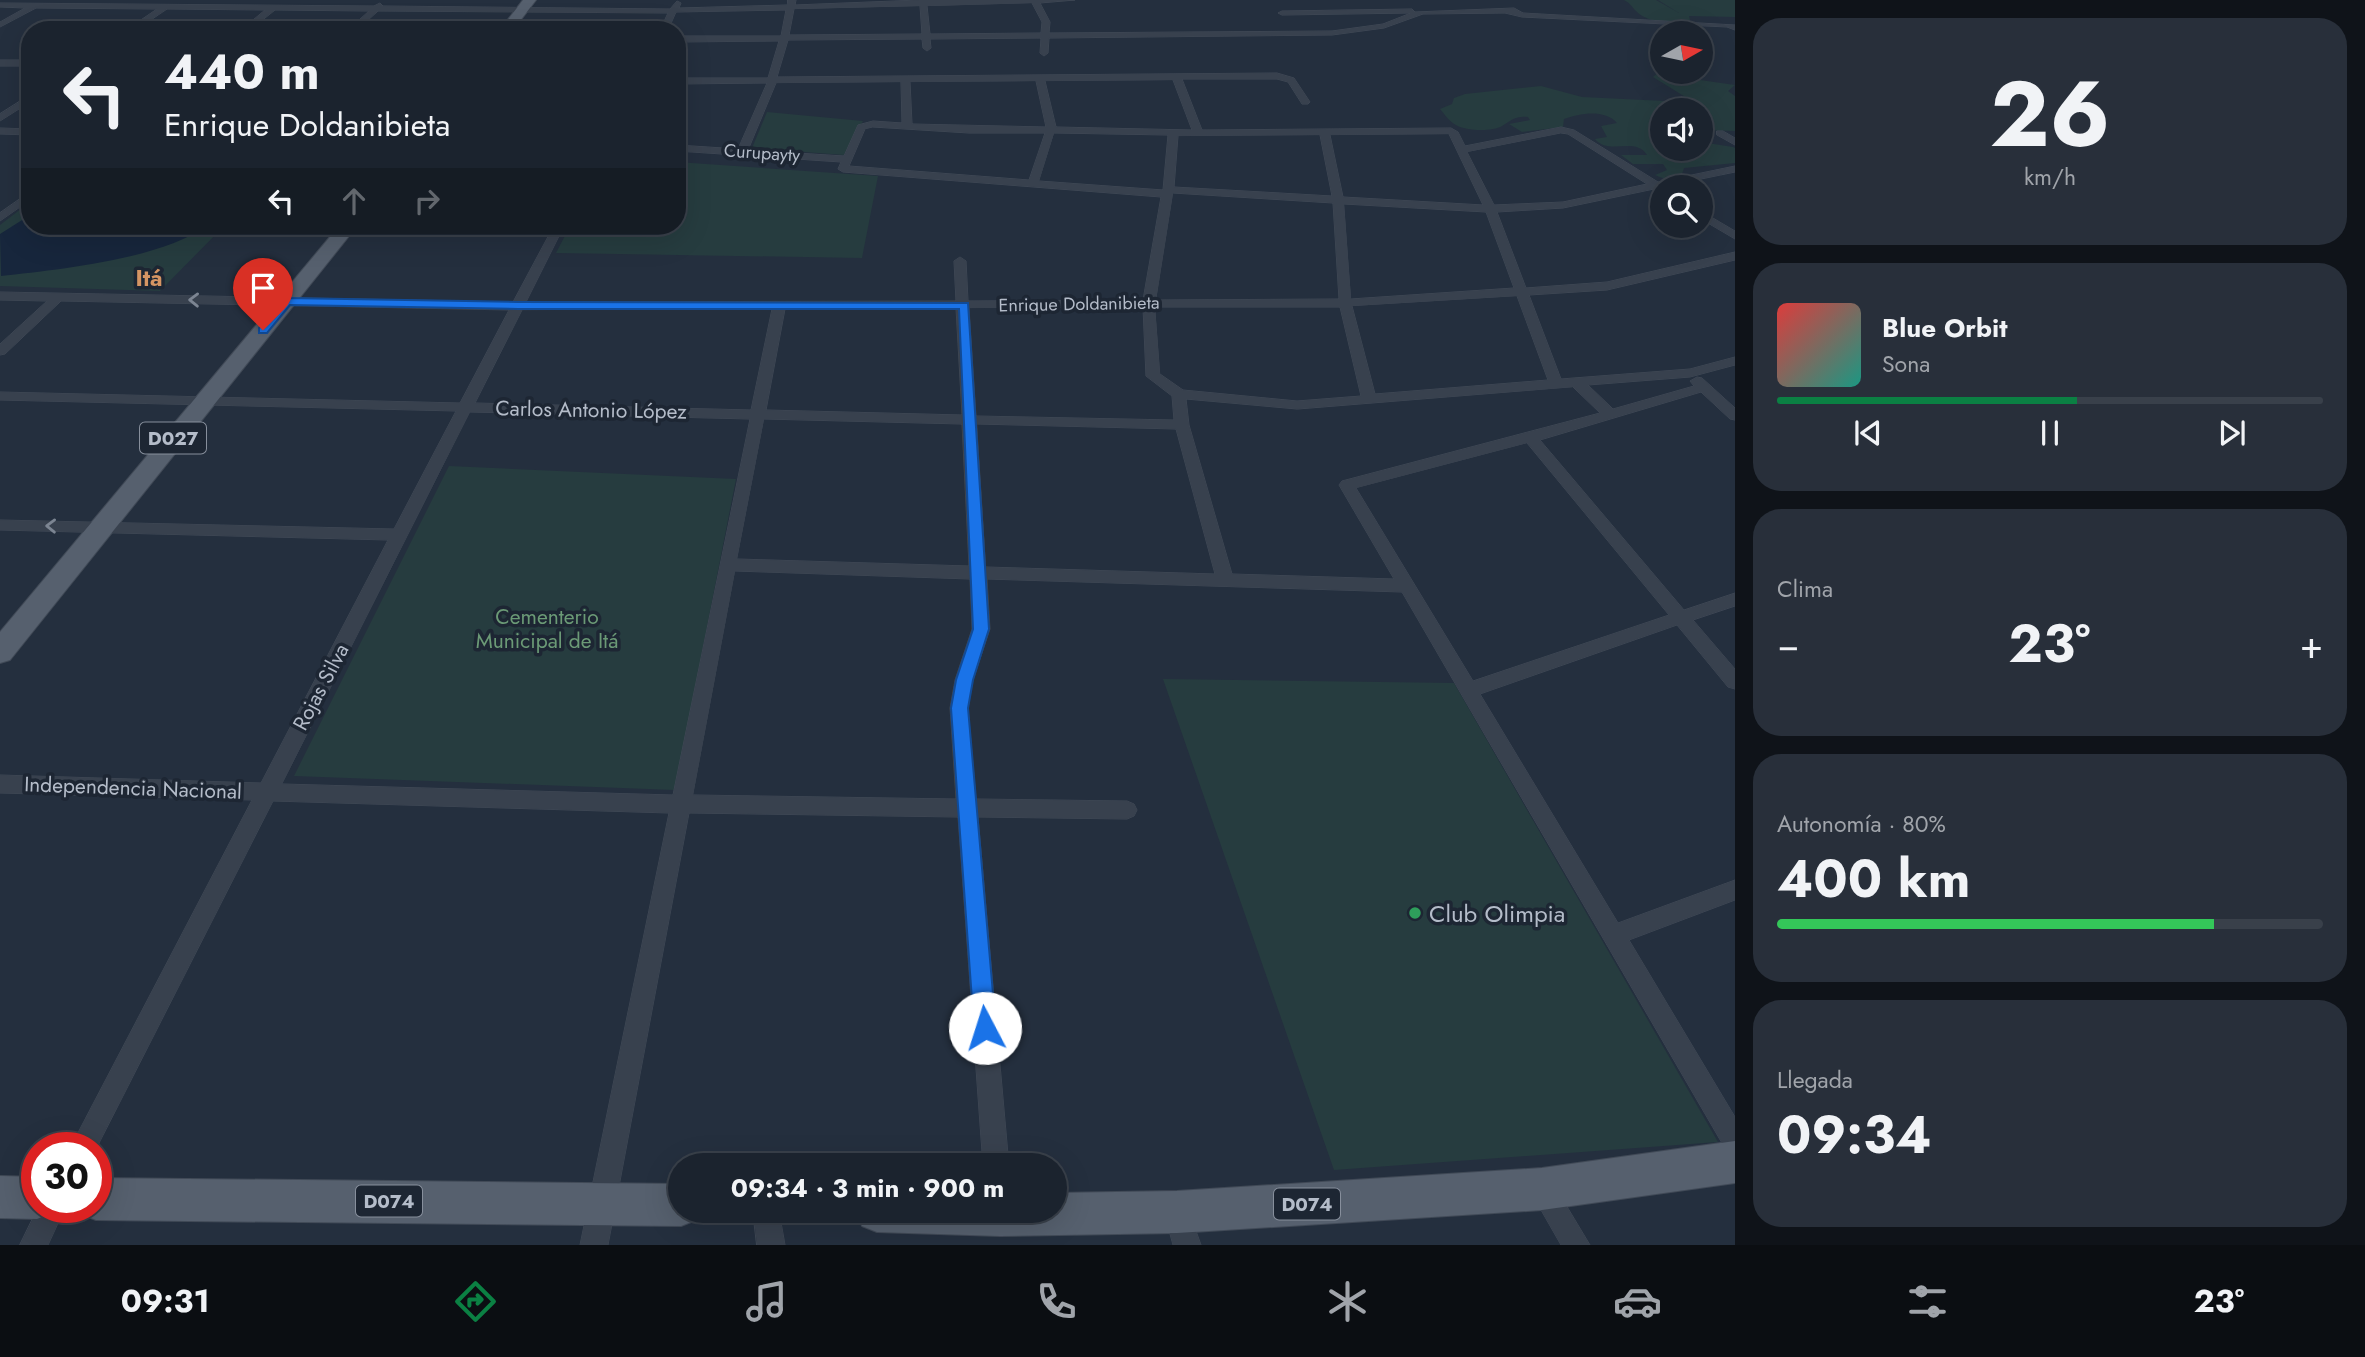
<!DOCTYPE html>
<html lang="es">
<head>
<meta charset="utf-8">
<style>
  :root { --surface:#1b232e; --page:#282f3a; --text:#f1f3f6; --muted:#a0a4aa; --line:#39404a; --accent:#0b8043 }
  body { margin:0; font-family:Jost,sans-serif; background:var(--page); color:var(--text); height:100vh; display:flex; flex-direction:column; font-size:26px; white-space:nowrap }
  * { box-sizing:border-box; margin:0 }
  p { font-size:23px; color:var(--muted) }
  .icon { flex:none; width:38px; height:38px; fill:none; stroke:currentColor; stroke-width:2; stroke-linecap:round; stroke-linejoin:round }
  .map { position:relative; flex:1; overflow:hidden }
  .drawer { display:flex; flex-direction:column; gap:18px; padding:18px; background:#0f1319; width:630px }
  .drawer>* { flex:none }
  .guide { position:absolute; left:21px; top:21px; width:665px; height:214px; border-radius:28px; box-shadow:0 7px 28px #0002,0 0 0 2px var(--line); background:#1b232e; color:var(--text); overflow:hidden }
  .needle { width:46px; rotate:81deg }
  .fabs { position:absolute; left:1650px; top:21px; display:grid; gap:14px }
  .fabs a { display:grid; place-items:center; width:63px; height:63px; border-radius:50%; background:var(--surface); box-shadow:0 7px 28px #0002,0 0 0 2px var(--line); font-size:35px }
  .speed { position:absolute; left:21px; top:1132px; display:flex; gap:14px; font-size:35px; font-weight:700; text-align:center }
  .speed>* { display:grid; place-content:center; width:91px; height:91px; border-radius:50%; background:var(--surface); box-shadow:0 7px 28px #0002,0 0 0 2px var(--line); line-height:1 }
  .speed .limit { border:10px solid #d22; background:#fff; color:#111 }
  .pin { position:absolute; display:grid; place-items:center; width:60px; height:60px; color:#fff; margin:-72px -30px; border-radius:50% 50% 50% 0; rotate:-45deg; box-shadow:0 0 7px #0007 }
  .pin .icon { rotate:45deg }
  .me { position:absolute; width:77px; margin:-38px; rotate:355deg; stroke-linejoin:round; filter:drop-shadow(0 0 5px #0008) }
  .turn { display:flex; align-items:center; gap:24px; height:147px; padding:0 28px; font-size:32px }
  .turn .icon { width:91px; height:91px; stroke-width:2.5 }
  .turn b { display:block; font-size:49px; line-height:60px }
  .lanes { display:flex; align-items:center; height:66px; padding:0 28px; background:#0003; justify-content:center; gap:35px; direction:ltr }
  .lanes .off { opacity:.35 }
  .big { font-size:52px; font-weight:700; line-height:1.1 }
  .drawer .card { flex:1; display:flex; flex-direction:column; justify-content:center; gap:10px; min-width:0; padding:0 24px; border-radius:28px; background:var(--page) }
  .drawer .dial { align-items:center; gap:0 }
  .dial b { font-size:91px; line-height:1 }
  .song { display:flex; align-items:center; gap:21px }
  .cover { width:84px; height:84px; border-radius:10px; background:linear-gradient(135deg,hsl(0 70% 55%),hsl(170 70% 35%)) }
  .played { height:7px; border-radius:4px; background:linear-gradient(90deg,var(--accent) 55%,var(--line) 55%) }
  .keys { display:flex; justify-content:space-around; direction:ltr }
  .heat { display:flex; justify-content:space-between; align-items:center; font-size:38px; direction:ltr }
  .charge { height:10px; border-radius:5px; background:linear-gradient(90deg,#34c759 80%,var(--line) 0) }
  .trip { position:absolute; left:668px; top:1153px; width:399px; height:70px; border-radius:35px; background:var(--surface); box-shadow:0 7px 28px #0002,0 0 0 2px var(--line); font-weight:700; line-height:70px; text-align:center }
  .menu { display:flex; height:112px; justify-content:space-around; align-items:center; background:#0b0e12; color:var(--muted) }
  .menu .icon { width:49px; height:49px }
  .menu .on { color:var(--accent) }
  .menu b { font-size:32px; color:var(--text) }
  main { display:flex; flex:1; min-height:0 }
  .map>svg:first-child { display:block }
  .green { fill:#263c3f }
  .water { fill:#17263c }
  .lines { fill:none; stroke-linecap:round; stroke-linejoin:round }
  .street-casing { stroke:#414a57; stroke-width:1 }
  .primary-casing { stroke:#414a57; stroke-width:2 }
  .street { fill:#38414e; fill-rule:evenodd }
  .primary { fill:#56606e; fill-rule:evenodd }
  .oneway { stroke:#7c8592 }
  .route { fill:#1a73e8; stroke:#114b97; stroke-width:2 }
  .leisure-dot { fill:#2e9e5b; stroke:#1d2633; stroke-width:2.5 }
  .labels { text-anchor:middle; dominant-baseline:central; stroke-width:7; stroke-linejoin:round; paint-order:stroke }
  .far-street-label { font-size:18px; fill:#b4bcc9; stroke:#1d2633 }
  .shield { fill:#1d2633; stroke:#878f9c; stroke-width:2 }
  .shield-label { font-size:19px; font-weight:bold; fill:#b4bcc9 }
  .street-label { font-size:21px; fill:#b4bcc9; stroke:#1d2633 }
  .park-label { font-size:21px; fill:#6b9a76; stroke:#1d2633 }
  .far-district-label { font-size:23px; font-weight:bold; fill:#d59563; stroke:#1d2633 }
  .near-poi-label { font-size:24px; fill:#b4bcc9; stroke:#1d2633; text-anchor:start }
</style>
</head>
<body>
<main>
<div class="map">
<svg width="1735" height="1245" viewBox="0 0 1735 1245">
  <rect width="100%" height="100%" fill="#242f3e"/>
  <!-- green -->
  <path class="green" d="M 1624,0 L 1656,0 L 1679,13 L 1658,0 L 1735,0 L 1735,17 L 1689,16 L 1690,20 C 1675,24 1648,24 1636,11 C 1631,6 1630,3 1624,0 Z
    M 1659,72 L 1679,73 L 1700,80 L 1735,85 L 1728,91 L 1735,96 L 1735,131 L 1701,130 L 1701,110 L 1662,110 L 1662,149 L 1701,149 L 1701,142 L 1733,147 L 1735,148 L 1735,163 L 1684,168 L 1682,174 C 1673,180 1665,180 1655,175 L 1667,170 L 1663,164 L 1633,164 L 1621,155 L 1647,155 C 1635,136 1609,156 1595,139 L 1607,137 L 1601,126 L 1617,123 C 1605,109 1580,113 1564,119 L 1563,127 L 1522,132 L 1509,124 L 1530,120 L 1528,117 C 1515,116 1512,120 1502,126 C 1492,132 1466,131 1456,125 C 1450,122 1445,115 1440,109 L 1452,104 L 1454,98 L 1465,94 L 1541,86 L 1582,97 L 1686,102 L 1687,98 L 1653,77 Z
    M 767,112 L 863,121 L 844,155 L 752,148 Z
    M 677,162 L 878,176 L 862,258 L 556,253 L 570,226 L 677,226 Z
    M 30,202 L 30,226 L 224,226 L 160,291 L 0,286 L 0,225 Z
    M 449,466 L 736,479 L 675,790 L 294,776 Z
    M 1163,679 L 1454,683 L 1718,1142 L 1334,1170 Z"/>
  <!-- water -->
  <path class="water" d="M 30,215 L 30,226 L 206,226 C 162,259 56,270 1,276 L 0,234 Z"/>
  <g class="lines">
    <defs>
      <path id="street" d="M 788,0 L 796,0 L 795,5 L 919,0 L 1075,0 L 1040,3 L 1050,22 L 1049,33 L 1332,31 L 1383,24 L 1411,13 L 1282,15 L 1278,13 L 1282,11 L 1412,9 L 1415,12 L 1514,8 L 1523,13 L 1735,25 L 1735,30 L 1727,27 L 1522,17 L 1505,13 L 1423,14 L 1384,28 L 1332,35 L 1049,38 L 1048,53 L 1044,56 L 1040,53 L 1041,38 L 930,39 L 931,48 L 927,51 L 923,48 L 922,39 L 788,40 L 777,77 L 1277,73 L 1294,78 L 1310,102 L 1308,104 L 1302,104 L 1288,82 L 1277,79 L 1182,79 L 1202,130 L 1451,128 L 1458,132 L 1465,146 L 1561,127 L 1574,130 L 1658,182 L 1735,166 L 1735,172 L 1662,187 L 1660,191 L 1654,189 L 1563,208 L 1497,212 L 1526,288 L 1607,282 L 1735,252 L 1735,260 L 1607,290 L 1529,295 L 1561,379 L 1690,369 L 1735,357 L 1735,365 L 1690,377 L 1588,385 L 1613,409 L 1694,386 L 1690,381 L 1697,377 L 1702,378 L 1735,408 L 1735,420 L 1730,419 L 1701,392 L 1540,440 L 1684,610 L 1735,593 L 1735,606 L 1693,620 L 1735,669 L 1735,689 L 1728,687 L 1677,625 L 1480,694 L 1618,923 L 1735,880 L 1735,900 L 1629,940 L 1735,1117 L 1735,1154 L 1726,1150 L 1402,592 L 987,579 L 990,629 L 973,680 L 968,708 L 976,799 L 1127,801 L 1134,804 L 1137,810 L 1134,816 L 1127,819 L 978,817 L 1009,1166 L 983,1166 L 958,817 L 689,813 L 608,1245 L 580,1245 L 669,813 L 273,801 L 96,1149 L 70,1148 L 252,800 L 0,793 L 0,775 L 261,783 L 388,540 L 0,530 L 0,520 L 394,529 L 456,411 L 0,400 L 0,392 L 460,403 L 509,310 L 61,301 L 5,354 L 0,355 L 0,344 L 47,301 L 0,300 L 0,292 L 513,302 L 551,231 L 477,229 L 471,226 L 564,226 L 526,302 L 956,301 L 954,261 L 960,257 L 966,261 L 968,301 L 1143,300 L 1161,197 L 843,172 L 838,169 L 841,162 L 677,151 L 677,145 L 738,149 L 767,83 L 677,84 L 677,78 L 768,78 L 779,41 L 677,42 L 677,36 L 781,36 L 786,10 L 676,12 L 668,30 L 660,30 L 668,13 L 378,11 L 357,30 L 348,30 L 369,11 L 275,10 L 250,30 L 241,30 L 265,10 L 167,9 L 136,30 L 126,30 L 157,9 L 36,8 L 0,27 L 0,22 L 25,8 L 0,7 L 0,3 L 374,6 L 380,3 L 383,6 L 670,9 L 677,1 L 681,3 L 679,8 L 787,5 ZM 1032,3 L 1042,22 L 1041,33 L 930,34 L 927,6 ZM 920,6 L 922,34 L 789,35 L 794,9 ZM 1173,80 L 1192,130 L 1056,127 L 1045,81 ZM 1036,81 L 1046,127 L 912,124 L 910,82 ZM 901,82 L 902,123 L 873,121 L 858,125 L 844,156 L 748,150 L 776,83 ZM 873,127 L 969,133 L 1045,133 L 1029,180 L 849,166 L 865,129 ZM 1054,133 L 1168,135 L 1163,190 L 1039,181 ZM 1561,133 L 1568,134 L 1647,184 L 1563,202 L 1494,205 L 1467,152 ZM 1449,134 L 1483,205 L 1343,197 L 1330,135 ZM 1320,135 L 1332,196 L 1174,187 L 1178,136 ZM 1173,193 L 1333,203 L 1339,299 L 1156,300 ZM 1344,204 L 1486,212 L 1514,288 L 1351,299 ZM 1517,296 L 1548,380 L 1375,394 L 1352,306 ZM 1143,307 L 1146,376 L 1172,396 L 1174,420 L 976,416 L 969,308 ZM 1155,307 L 1340,307 L 1361,396 L 1297,401 L 1183,390 L 1160,374 ZM 956,308 L 962,415 L 766,410 L 785,309 ZM 772,309 L 751,410 L 475,403 L 522,310 ZM 1573,387 L 1600,413 L 1342,481 L 1339,485 L 1394,579 L 1232,574 L 1189,425 L 1186,399 L 1297,409 ZM 470,412 L 750,419 L 673,795 L 282,784 ZM 764,419 L 962,424 L 969,566 L 737,559 ZM 977,424 L 1176,429 L 1215,574 L 986,567 ZM 1527,443 L 1669,615 L 1473,681 L 1356,488 ZM 735,571 L 970,579 L 972,629 L 955,680 L 950,708 L 956,799 L 693,795 Z
        M 0,60 L 30,60 L 30,66 L 0,66 Z
        M 30,95 L 30,102 L 0,121 L 0,114 Z
        M 0,128 L 30,129 L 30,135 L 0,134 Z
        M 1717,131 L 1723,131 L 1735,138 L 1735,145 L 1717,135 Z
        M 30,192 L 30,200 L 0,221 L 0,213 Z
        M 1701,211 L 1735,231 L 1735,239 L 1701,219 Z
        M 1542,1176 L 1551,1180 L 1590,1245 L 1561,1245 L 1529,1189 L 1533,1180 Z
        M 1177,1199 L 1186,1203 L 1201,1245 L 1173,1245 L 1164,1212 L 1168,1203 Z
        M 38,1208 L 65,1208 L 48,1245 L 20,1245 Z
        M 753,1211 L 779,1211 L 785,1245 L 757,1245 Z"/>
      <path id="primary" d="M 523,0 L 536,0 L 513,30 L 500,30 Z
        M 339,226 L 357,226 L 10,660 L 0,663 L 0,632 Z
        M 1735,1141 L 1735,1183 L 1542,1210 L 1177,1233 L 1000,1236 L 877,1232 L 862,1226 L 856,1211 L 1055,1211 L 1055,1193 L 1177,1191 L 1542,1168 Z
        M 0,1176 L 37,1177 L 37,1208 L 54,1208 L 52,1213 L 37,1219 L 0,1218 Z
        M 96,1178 L 681,1184 L 681,1211 L 700,1211 L 696,1220 L 681,1226 L 96,1220 L 81,1214 L 78,1208 L 96,1208 Z"/>
    </defs>
    <!-- street casing -->
    <use href="#street" class="street-casing"/>
    <!-- primary casing -->
    <use href="#primary" class="primary-casing"/>
    <!-- street -->
    <use href="#street" class="street"/>
    <!-- primary -->
    <use href="#primary" class="primary"/>
  </g>
  <!-- one-way arrows -->
  <defs><path id="oneway-chevron" d="M-2-3.5L2.5 0L-2 3.5" fill="none" stroke-width="1.6" stroke-linecap="round" stroke-linejoin="round" transform="scale(1.75)"/></defs>
  <g class="oneway">
    <use href="#oneway-chevron" transform="translate(194 300) rotate(-179)"/>
    <use href="#oneway-chevron" transform="translate(51 526) rotate(-179)"/>
  </g>
  <!-- route -->
  <path class="route" d="M 287,298 L 518,302 L 968,303 L 989,629 L 973,680 L 968,708 L 996,1028 L 993,1035 L 985,1038 L 977,1035 L 974,1028 L 951,708 L 956,680 L 973,629 L 959,309 L 518,309 L 290,305 L 267,333 L 259,333 L 259,328 L 283,299 Z"/>
  <!-- markers -->
  <circle class="leisure-dot" cx="1415" cy="913" r="7"/>
  <g class="labels">
    <!-- far-street labels -->
    <g class="far-street-label">
      <text transform="translate(762 153) rotate(4)">Curupayty</text>
      <text transform="translate(1079 304) rotate(-1)">Enrique Doldanibieta</text>
    </g>
    <!-- shield labels -->
    <g class="shield">
      <rect x="140" y="422.5" width="66" height="31" rx="5"/>
      <rect x="356" y="1185.5" width="66" height="31" rx="5"/>
      <rect x="1274" y="1188.5" width="66" height="31" rx="5"/>
    </g>
    <g class="shield-label">
      <text x="173" y="438">D027</text>
      <text x="389" y="1201">D074</text>
      <text x="1307" y="1204">D074</text>
    </g>
    <!-- street labels -->
    <g class="street-label">
      <text transform="translate(591 410) rotate(1)">Carlos Antonio López</text>
      <text transform="translate(321 687) rotate(-62)">Rojas Silva</text>
      <text transform="translate(133 788) rotate(2)">Independencia Nacional</text>
    </g>
    <!-- park labels -->
    <g class="park-label">
      <text x="547" y="617">Cementerio<tspan x="547" dy="24">Municipal de Itá</tspan></text>
    </g>
    <!-- far-district labels -->
    <g class="far-district-label">
      <text x="149" y="278">Itá</text>
    </g>
    <!-- near-poi labels -->
    <g class="near-poi-label">
      <text x="1429" y="913">Club Olimpia</text>
    </g>
  </g>
</svg>
<div class="fabs">
<a><svg class="needle" viewBox="-14 -14 28 28"><path d="M0-13l5 13h-10z" fill="#e53935"/><path d="M0 13l5-13h-10z" fill="#a0a4aa"/></svg></a>
<a><svg class="icon" aria-label="sound" viewBox="0 0 24 24"><path d="M4 9h4l5-4v14l-5-4H4zM17 9q2 3 0 6"/></svg></a>
<a><svg class="icon" aria-label="search" viewBox="0 0 24 24"><circle cx="10" cy="10" r="6"/><path d="M15 15l6 6"/></svg></a>
</div>
<div class="speed"><div class="limit">30</div></div>
<div class="pin" style="left:263px;top:330px;background:#d93025"><svg class="icon" aria-label="arrive" viewBox="0 0 24 24"><path d="M6 21V4h12l-3 4 3 4H6"/></svg></div>
<svg class="me" style="left:985px;top:1028px" viewBox="-20 -20 40 40"><circle r="19" fill="#fff"/><path d="M0-13L10 11 0 6-10 11z" fill="#1a73e8"/></svg>
<div class="trip">09:34 · 3 min · 900 m</div>
<div class="guide">
<div class="turn"><svg class="icon" aria-label="left" viewBox="0 0 24 24"><path d="M17 20v-9H6M10 6l-5 5 5 5"/></svg><div><b>440 m</b>Enrique Doldanibieta</div></div>
<div class="lanes"><svg class="icon" aria-label="left" viewBox="0 0 24 24"><path d="M17 20v-9H6M10 6l-5 5 5 5"/></svg><svg class="icon off" aria-label="ahead" viewBox="0 0 24 24"><path d="M12 20V5M6 11l6-6 6 6"/></svg><svg class="icon off" aria-label="right" viewBox="0 0 24 24"><path d="M7 20v-9h11M14 6l5 5-5 5"/></svg></div>
</div>
</div>
<section class="drawer">
<div class="card dial"><b>26</b><p>km/h</p></div>
<div class="card">
<div class="song"><i class="cover"></i><div><b>Blue Orbit</b><p>Sona</p></div></div>
<div class="played"></div>
<div class="keys"><svg class="icon" aria-label="previous" viewBox="0 0 24 24"><path d="M18 5L8 12l10 7zM5 5v14"/></svg><svg class="icon" aria-label="pause" viewBox="0 0 24 24"><path d="M8 5v14M16 5v14"/></svg><svg class="icon" aria-label="next" viewBox="0 0 24 24"><path d="M6 5l10 7-10 7zM19 5v14"/></svg></div>
</div>
<div class="card"><p>Clima</p>
<div class="heat"><a>−</a><b class="big">23°</b><a>+</a></div>
</div>
<div class="card"><p>Autonomía · 80%</p><b class="big">400 km</b><div class="charge"></div></div>
<div class="card"><p>Llegada</p><b class="big">09:34</b></div>
</section>
</main>
<nav class="menu">
<b>09:31</b>
<svg class="icon on" aria-label="directions" viewBox="0 0 24 24"><path d="M12 3l9 9-9 9-9-9zM9 14v-3h6M13 9l2 2-2 2"/></svg>
<svg class="icon" aria-label="music" viewBox="0 0 24 24"><path d="M9 18V5l10-2v13"/><circle cx="6" cy="18" r="3"/><circle cx="16" cy="16" r="3"/></svg>
<svg class="icon" aria-label="phone" viewBox="0 0 24 24"><path d="M5 4h4l2 5-3 2q2 4 5 5l2-3 5 2v4C11 20 4 13 5 4z"/></svg>
<svg class="icon" aria-label="climate" viewBox="0 0 24 24"><path d="M12 3v18M4 7l16 10M4 17L20 7"/></svg>
<svg class="icon" aria-label="car" viewBox="0 0 24 24"><path d="M5 17H2v-5l4-1 3-4h7l3 4 3 1v5h-3M9 17h6M6 11h13"/><circle cx="7" cy="17" r="2"/><circle cx="17" cy="17" r="2"/></svg>
<svg class="icon" aria-label="filters" viewBox="0 0 24 24"><path d="M4 7h16M4 17h16"/><circle cx="9" cy="7" r="2"/><circle cx="15" cy="17" r="2"/></svg>
<b>23°</b>
</nav>
</body>
</html>
